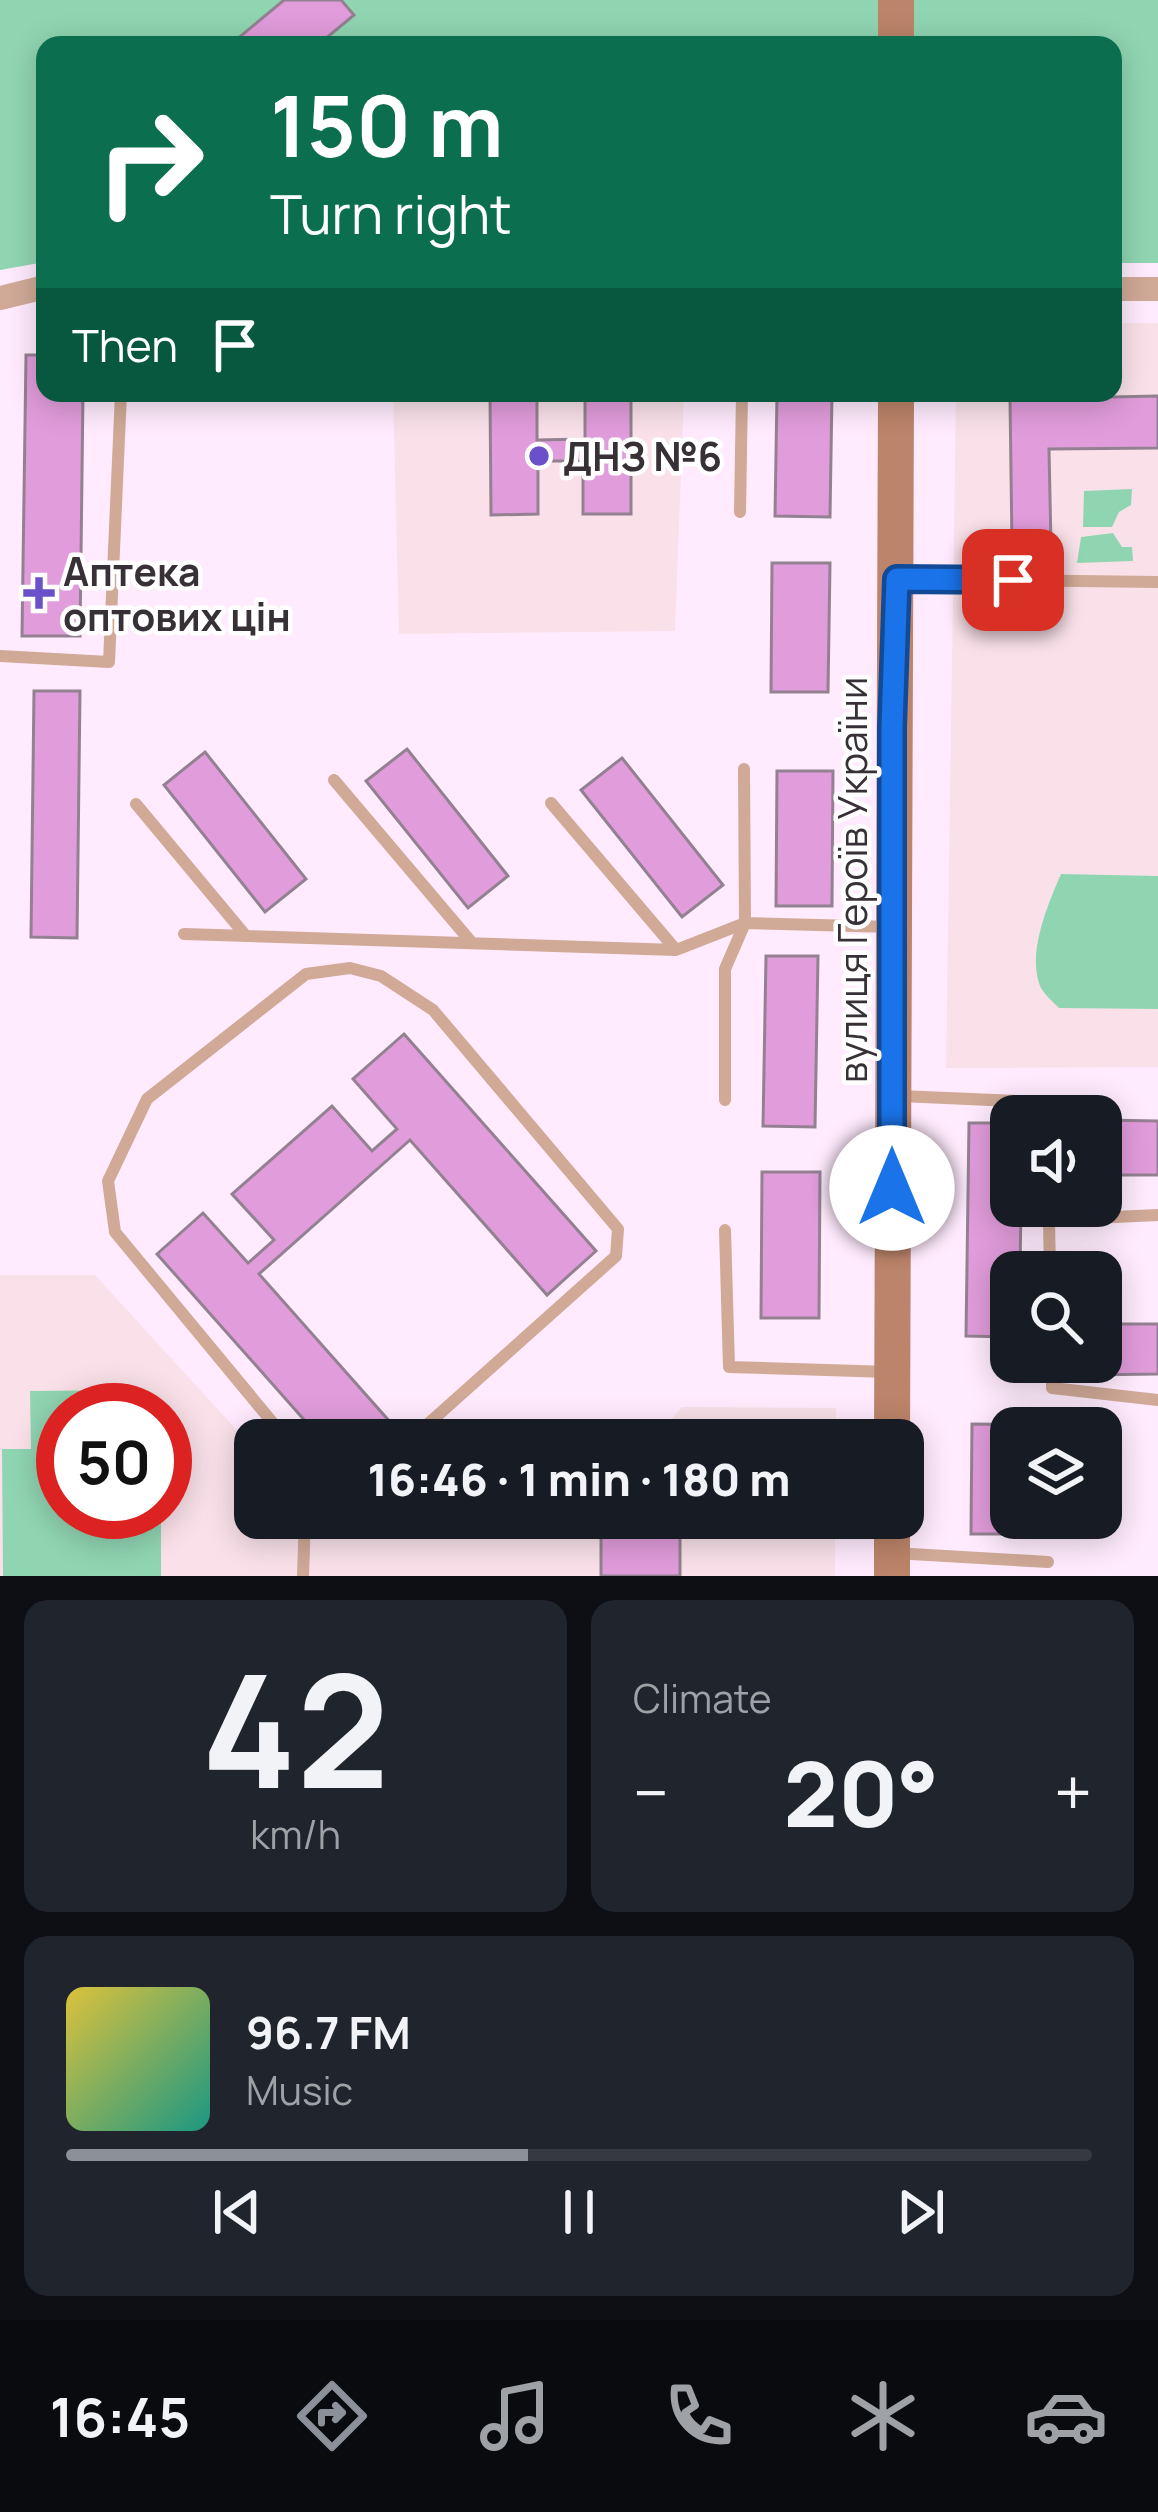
<!DOCTYPE html>
<html lang="en">
<head>
<meta charset="utf-8">
<style>
  :root { --surface:#171b24; --page:#20242c; --text:#f1f3f6; --muted:#9ea1a6; --line:#363941; --accent:#8c9099 }
  body { margin:0; font-family:Manrope,sans-serif; background:var(--page); color:var(--text); height:100vh; display:flex; flex-direction:column; font-size:45px; white-space:nowrap }
  * { box-sizing:border-box; margin:0 }
  p { font-size:39px; color:var(--muted) }
  .icon { flex:none; width:66px; height:66px; fill:none; stroke:currentColor; stroke-width:2; stroke-linecap:round; stroke-linejoin:round }
  .map { position:relative; height:1576px; overflow:hidden }
  .panel { display:flex; flex-direction:column; gap:24px; padding:24px; background:#0d0f14; flex:1 }
  .panel>* { flex:none }
  .guide { position:absolute; left:36px; top:36px; width:1086px; height:366px; border-radius:24px; box-shadow:0 6px 30px #0003; background:#0b6e4f; color:#fff; overflow:hidden }
  .controls { position:absolute; left:990px; top:1095px; display:grid; gap:24px }
  .controls a { display:grid; place-items:center; width:132px; height:132px; border-radius:24px; background:var(--surface); box-shadow:0 6px 30px #0003; font-size:60px }
  .speed { position:absolute; left:36px; top:1383px; display:flex; gap:24px; font-size:60px; font-weight:700; text-align:center }
  .speed>* { display:grid; place-content:center; width:156px; height:156px; border-radius:50%; background:var(--surface); box-shadow:0 6px 30px #0003; line-height:1 }
  .speed .limit { border:18px solid #d22; background:#fff; color:#111 }
  .pin { position:absolute; display:grid; place-items:center; width:102px; height:102px; color:#fff; margin:-51px; border-radius:24px; box-shadow:0 6px 18px #0006 }
  .me { position:absolute; width:132px; margin:-66px; rotate:0deg; stroke-linejoin:round; filter:drop-shadow(0 0 9px #0008) }
  .turn { display:flex; align-items:center; gap:42px; height:252px; padding:0 36px; font-size:54px }
  .turn .icon { width:156px; height:156px; stroke-width:2.5 }
  .turn b { display:block; font-size:84px; line-height:102px }
  .then { display:flex; align-items:center; height:114px; padding:0 36px; background:#0003; gap:24px; font-size:45px }
  .big { font-size:90px; font-weight:800; line-height:1.1 }
  .panel .card { flex:1; display:flex; flex-direction:column; justify-content:center; gap:18px; min-width:0; padding:0 42px; border-radius:24px; background:var(--page) }
  .panel .dial { align-items:center; gap:0 }
  .dial b { font-size:156px; line-height:1 }
  .song { display:flex; align-items:center; gap:36px }
  .cover { width:144px; height:144px; border-radius:18px; background:linear-gradient(135deg,hsl(50 70% 55%),hsl(170 70% 35%)) }
  .played { height:12px; border-radius:6px; background:linear-gradient(90deg,var(--accent) 45%,var(--line) 45%) }
  .keys { display:flex; justify-content:space-around; direction:ltr }
  .heat { display:flex; justify-content:space-between; align-items:center; font-size:66px; direction:ltr }
  .panel .tiles { flex:1; display:grid; gap:24px; grid-template-columns:1fr 1fr }
  .card:last-child { grid-column:span 2 }
  .trip { position:absolute; left:234px; top:1419px; width:690px; height:120px; border-radius:24px; background:var(--surface); box-shadow:0 6px 30px #0003; font-weight:800; line-height:120px; text-align:center }
  .menu { display:flex; height:192px; justify-content:space-around; align-items:center; background:#090b0e; color:var(--muted) }
  .menu .icon { width:84px; height:84px }
  .menu .current { color:var(--accent) }
  .menu b { font-size:54px; color:var(--text) }
  .map>svg:first-child { display:block }
  .education { fill:#fae1e9; fill-rule:evenodd }
  .green { fill:#90d5b2 }
  .building { fill:#e19cdb; stroke:#938191; stroke-width:3 }
  .lines { fill:none; stroke-linecap:round; stroke-linejoin:round }
  .service { stroke:#d0a997; stroke-width:12 }
  .minor { stroke:#d0a997; stroke-width:24 }
  .secondary { stroke:#bc846a; stroke-width:36 }
  .route-casing { stroke:#114b97; stroke-width:30 }
  .route { stroke:#1a73e8; stroke-width:21 }
  .poi-dot { fill:#6a51ca; stroke:#fff; stroke-width:4.5 }
  .labels { text-anchor:middle; dominant-baseline:central; stroke-width:9; stroke-linejoin:round; paint-order:stroke }
  .poi-label { font-size:39px; font-weight:bold; fill:#373036; stroke:#fff; text-anchor:start }
  .street-label { font-size:39px; fill:#373036; stroke:#fff }
</style>
</head>
<body>
<div class="map">
<svg width="1158" height="1576" viewBox="0 0 1158 1576">
  <rect width="100%" height="100%" fill="#ffebfd"/>
  <!-- education -->
  <path class="education" d="M 1113,323 L 1158,323 L 1158,1067 L 946,1068 L 956,393 L 1113,393 Z
    M 393,393 L 684,393 L 675,631 L 399,634 Z
    M 0,1275 L 95,1275 L 255,1450 L 255,1518 L 317,1518 L 330,1532 L 348,1518 L 835,1518 L 835,1576 L 0,1576 ZM 63,1410 L 165,1410 L 165,1512 L 63,1512 Z
    M 682,1407 L 836,1408 L 836,1440 L 654,1440 Z"/>
  <!-- green -->
  <path class="green" d="M 0,0 L 1158,0 L 1158,263 L 1113,263 L 1113,45 L 45,45 L 45,262 L 0,270 Z
    M 1132,489 L 1131,505 L 1119,512 L 1112,527 L 1083,527 L 1084,491 Z
    M 1113,533 L 1122,547 L 1132,547 L 1133,561 L 1077,563 L 1081,537 Z
    M 1061,874 L 1158,876 L 1158,1009 L 1059,1008 C 1053,1002 1043,993 1040,986 C 1027,953 1048,904 1061,874 Z
    M 138,1390 L 138,1410 L 63,1410 L 63,1512 L 161,1512 L 161,1576 L 3,1576 L 2,1449 L 31,1449 L 30,1391 Z"/>
  <!-- building -->
  <path class="building" d="M 284,0 L 341,0 L 354,15 L 318,45 L 230,45 Z
    M 26,355 L 45,355 L 45,393 L 83,393 L 80,636 L 22,636 Z
    M 777,393 L 832,393 L 830,517 L 775,516 Z
    M 490,394 L 537,394 L 537,440 L 585,439 L 585,399 L 631,399 L 631,514 L 583,514 L 583,461 L 538,461 L 538,514 L 491,515 Z
    M 1158,396 L 1158,448 L 1049,449 L 1051,545 L 1012,545 L 1010,399 Z
    M 772,563 L 830,563 L 828,692 L 771,692 Z
    M 34,691 L 80,691 L 77,938 L 31,937 Z
    M 407,749 L 508,876 L 468,908 L 366,781 Z
    M 205,752 L 306,879 L 265,912 L 164,785 Z
    M 622,758 L 723,885 L 682,917 L 581,790 Z
    M 777,771 L 833,771 L 832,906 L 776,906 Z
    M 766,956 L 818,956 L 815,1127 L 763,1126 Z
    M 404,1034 L 596,1251 L 547,1295 L 410,1140 L 259,1274 L 398,1431 L 388,1440 L 322,1440 L 157,1254 L 203,1213 L 248,1263 L 274,1240 L 232,1194 L 332,1106 L 372,1151 L 397,1129 L 353,1079 Z
    M 1101,1120 L 1158,1121 L 1158,1175 L 1101,1175 Z
    M 969,1123 L 1011,1123 L 1011,1206 L 1021,1206 L 1020,1272 L 1011,1272 L 1011,1337 L 966,1336 Z
    M 762,1172 L 820,1172 L 819,1318 L 761,1318 Z
    M 1101,1324 L 1158,1324 L 1158,1374 L 1086,1375 L 1086,1362 L 1101,1362 Z
    M 972,1424 L 1086,1425 L 1085,1428 L 1011,1428 L 1011,1518 L 1085,1518 L 1084,1534 L 971,1534 Z
    M 601,1518 L 680,1518 L 680,1576 L 601,1576 Z"/>
  <g class="lines">
    <!-- service -->
    <path class="service" d="M 740,512 L 742,393
      M 898,579 L 1158,582
      M 0,656 L 109,662 L 121,393
      M 334,780 L 472,943
      M 551,803 L 676,950
      M 136,804 L 246,936
      M 184,934 L 676,950 L 745,923 L 892,927
      M 900,1096 L 1061,1103 L 1060,1116
      M 725,1100 L 725,969 L 745,923 L 744,769
      M 1051,1206 L 1049,1220 L 1158,1215
      M 1049,1220 L 1050,1272
      M 725,1230 L 729,1367 L 890,1372
      M 1052,1362 L 1052,1388 L 1158,1400
      M 287,1440 L 115,1232 L 108,1181 L 147,1099 L 306,974 L 350,968 L 381,976 L 433,1010 L 618,1229 L 616,1256 L 410,1440
      M 894,1553 L 1048,1562
      M 303,1576 L 305,1518"/>
    <!-- minor -->
    <path class="minor" d="M 1113,289 L 1158,289
      M 0,298 L 45,287"/>
    <!-- secondary -->
    <path class="secondary" d="M 896,45 L 896,0
      M 892,1440 L 896,393
      M 892,1576 L 892,1518"/>
  </g>
  <g class="lines">
    <defs>
      <path id="route" d="M 892,1188 L 892,727 L 897,579 L 1013,580"/>
    </defs>
    <!-- route casing -->
    <use href="#route" class="route-casing"/>
    <!-- route -->
    <use href="#route" class="route"/>
  </g>
  <!-- markers -->
  <g class="poi-dot">
    <circle cx="539" cy="456" r="12"/>
    <path d="M33 575h12v12h12v12h-12v12h-12v-12h-12v-12h12z"/>
  </g>
  <g class="labels">
    <!-- poi labels -->
    <g class="poi-label">
      <text x="563" y="456">ДНЗ №6</text>
      <text x="63" y="571">Аптека<tspan x="63" dy="45">оптових цін</tspan></text>
    </g>
    <!-- street labels -->
    <g class="street-label">
      <text transform="translate(852 880) rotate(-90)">вулиця Героїв України</text>
    </g>
  </g>
</svg>
<div class="controls">
<a><svg class="icon" aria-label="sound" viewBox="0 0 24 24"><path d="M4 9h4l5-4v14l-5-4H4zM17 9q2 3 0 6"/></svg></a>
<a><svg class="icon" aria-label="search" viewBox="0 0 24 24"><circle cx="10" cy="10" r="6"/><path d="M15 15l6 6"/></svg></a>
<a><svg class="icon" aria-label="layers" viewBox="0 0 24 24"><path d="M12 4l9 5-9 5-9-5zM3 14l9 5 9-5"/></svg></a>
</div>
<div class="speed"><div class="limit">50</div></div>
<div class="pin" style="left:1013px;top:580px;background:#d93025"><svg class="icon" aria-label="arrive" viewBox="0 0 24 24"><path d="M6 21V4h12l-3 4 3 4H6"/></svg></div>
<svg class="me" style="left:892px;top:1188px" viewBox="-20 -20 40 40"><circle r="19" fill="#fff"/><path d="M0-13L10 11 0 6-10 11z" fill="#1a73e8"/></svg>
<div class="trip">16:46 · 1 min · 180 m</div>
<div class="guide">
<div class="turn"><svg class="icon" aria-label="right" viewBox="0 0 24 24"><path d="M7 20v-9h11M14 6l5 5-5 5"/></svg><div><b>150 m</b>Turn right</div></div>
<div class="then">Then<svg class="icon" aria-label="arrive" viewBox="0 0 24 24"><path d="M6 21V4h12l-3 4 3 4H6"/></svg></div>
</div>
</div>
<section class="panel">
<div class="tiles">
<div class="card dial"><b>42</b><p>km/h</p></div>
<div class="card"><p>Climate</p>
<div class="heat"><a>−</a><b class="big">20°</b><a>+</a></div>
</div>
<div class="card">
<div class="song"><i class="cover"></i><div><b>96.7 FM</b><p>Music</p></div></div>
<div class="played"></div>
<div class="keys"><svg class="icon" aria-label="previous" viewBox="0 0 24 24"><path d="M18 5L8 12l10 7zM5 5v14"/></svg><svg class="icon" aria-label="pause" viewBox="0 0 24 24"><path d="M8 5v14M16 5v14"/></svg><svg class="icon" aria-label="next" viewBox="0 0 24 24"><path d="M6 5l10 7-10 7zM19 5v14"/></svg></div>
</div>
</div>
</section>
<nav class="menu">
<b>16:45</b>
<svg class="icon current" aria-label="directions" viewBox="0 0 24 24"><path d="M12 3l9 9-9 9-9-9zM9 14v-3h6M13 9l2 2-2 2"/></svg>
<svg class="icon" aria-label="music" viewBox="0 0 24 24"><path d="M9 18V5l10-2v13"/><circle cx="6" cy="18" r="3"/><circle cx="16" cy="16" r="3"/></svg>
<svg class="icon" aria-label="phone" viewBox="0 0 24 24"><path d="M5 4h4l2 5-3 2q2 4 5 5l2-3 5 2v4C11 20 4 13 5 4z"/></svg>
<svg class="icon" aria-label="climate" viewBox="0 0 24 24"><path d="M12 3v18M4 7l16 10M4 17L20 7"/></svg>
<svg class="icon" aria-label="car" viewBox="0 0 24 24"><path d="M5 17H2v-5l4-1 3-4h7l3 4 3 1v5h-3M9 17h6M6 11h13"/><circle cx="7" cy="17" r="2"/><circle cx="17" cy="17" r="2"/></svg>
</nav>
</body>
</html>
